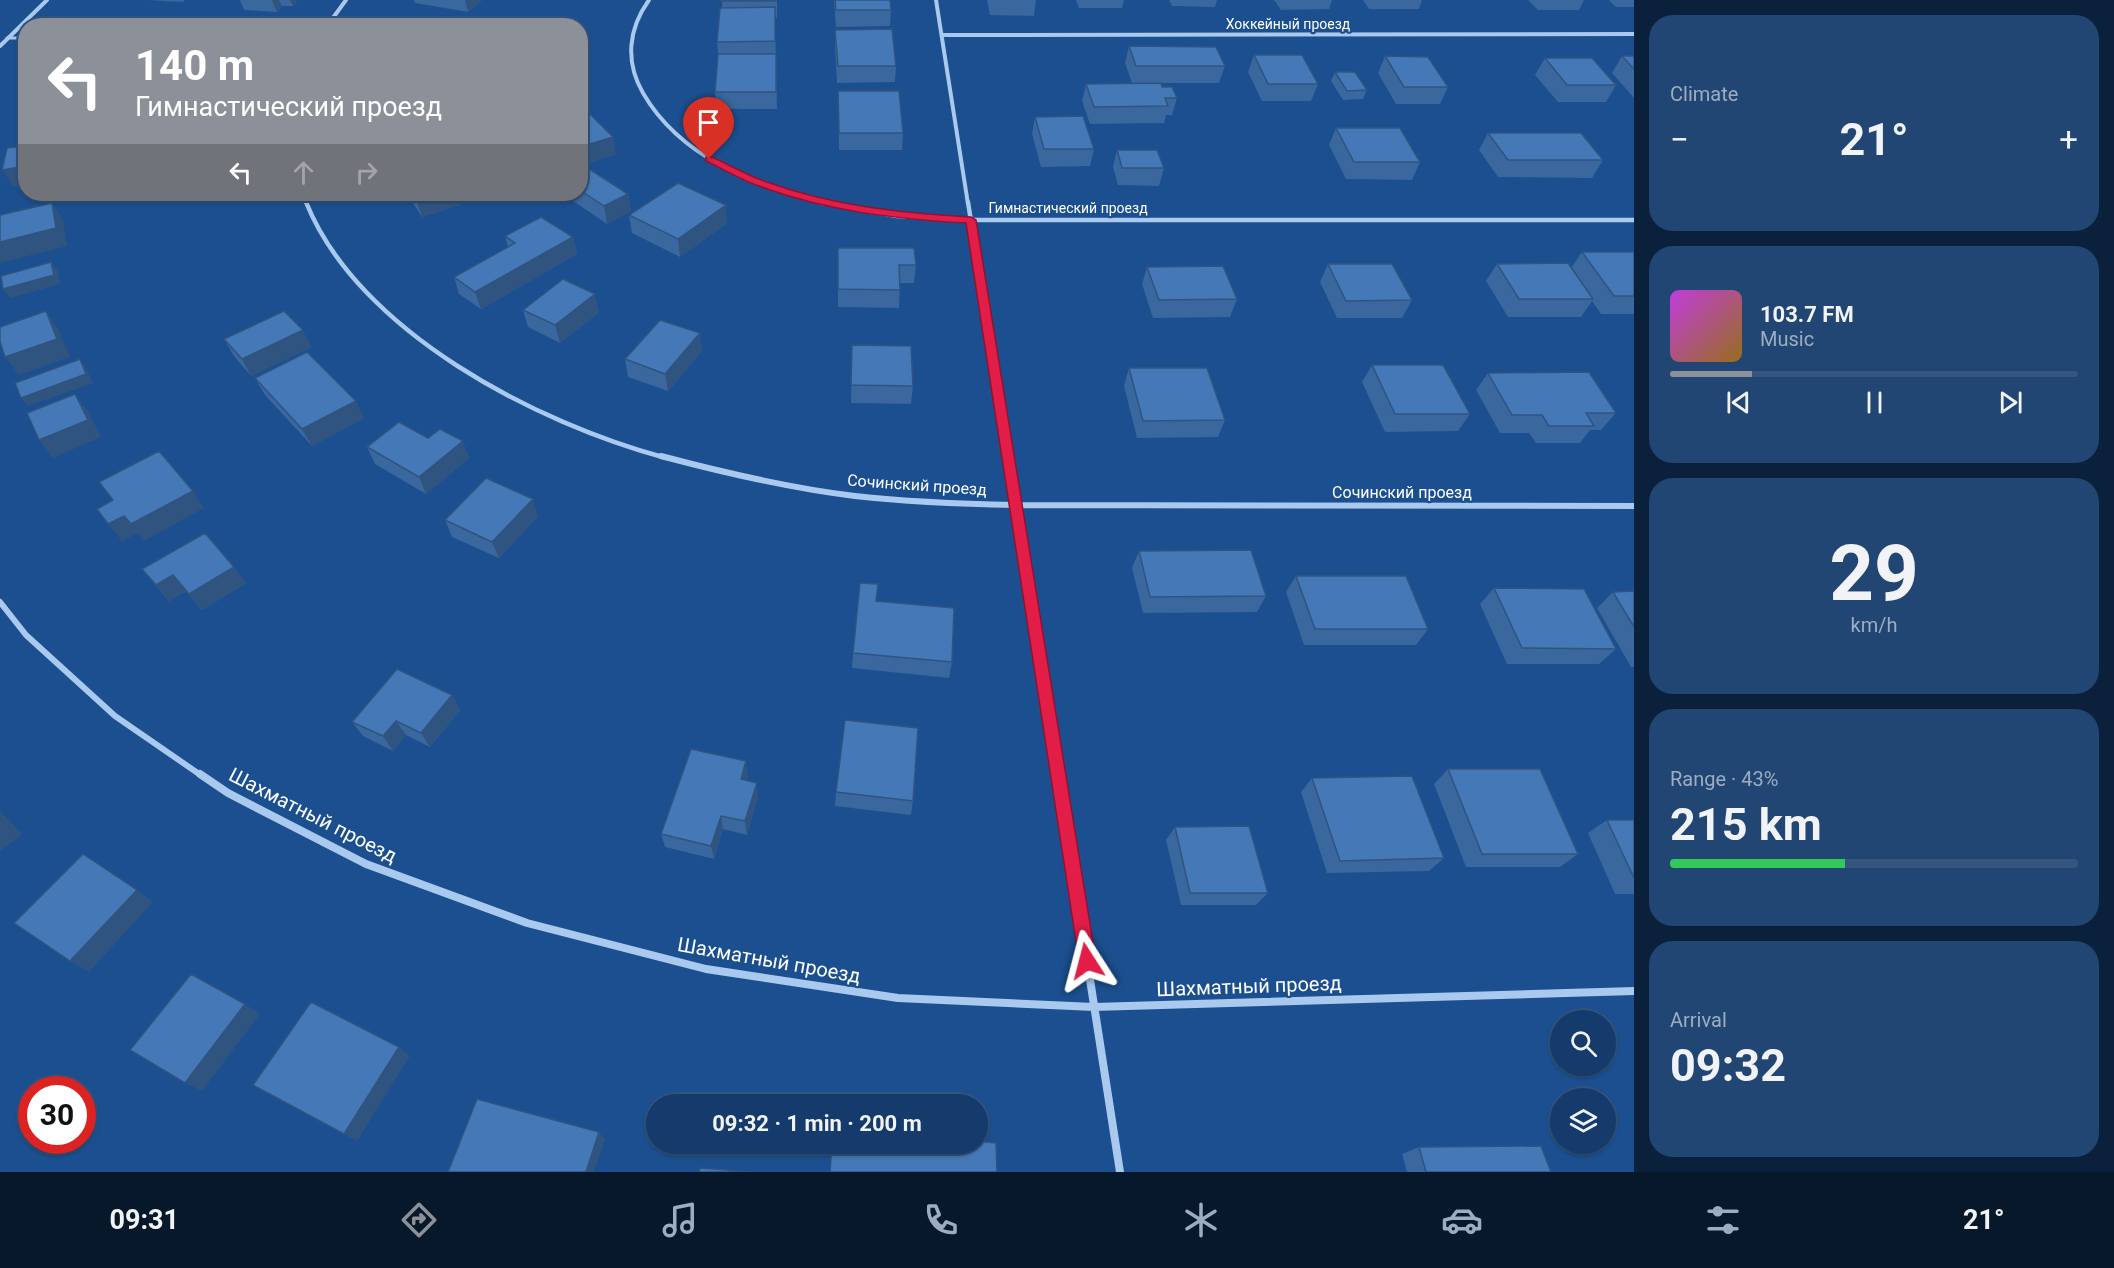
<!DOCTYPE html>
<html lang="en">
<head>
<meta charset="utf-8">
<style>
  :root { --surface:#143b6b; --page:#214673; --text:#f1f3f6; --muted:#9dadc1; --line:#33557e; --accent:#8c9099 }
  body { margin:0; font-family:Roboto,sans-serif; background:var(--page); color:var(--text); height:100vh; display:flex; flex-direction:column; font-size:22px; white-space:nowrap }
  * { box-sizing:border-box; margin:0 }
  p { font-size:20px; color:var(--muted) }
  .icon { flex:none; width:33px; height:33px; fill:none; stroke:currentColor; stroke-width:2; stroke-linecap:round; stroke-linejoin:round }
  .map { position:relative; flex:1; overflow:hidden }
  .details { display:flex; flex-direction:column; gap:15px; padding:15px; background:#0b203b; width:480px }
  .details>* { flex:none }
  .banner { position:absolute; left:18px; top:18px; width:570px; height:183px; border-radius:24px; box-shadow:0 2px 4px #0004,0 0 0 2px var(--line); background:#8c9099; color:#fff; overflow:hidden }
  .fabs { position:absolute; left:1550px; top:1010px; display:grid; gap:12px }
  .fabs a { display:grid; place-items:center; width:66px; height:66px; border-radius:50%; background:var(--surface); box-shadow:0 2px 4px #0004,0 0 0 2px var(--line); font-size:30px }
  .speed { position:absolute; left:18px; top:1076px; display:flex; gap:12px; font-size:30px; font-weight:700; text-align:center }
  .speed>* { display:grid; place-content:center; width:78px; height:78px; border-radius:50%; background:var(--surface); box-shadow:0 2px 4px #0004,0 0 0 2px var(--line); line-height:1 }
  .speed .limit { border:9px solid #d22; background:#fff; color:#111 }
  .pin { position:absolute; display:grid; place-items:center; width:51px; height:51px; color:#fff; margin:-62px -26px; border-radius:50% 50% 50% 0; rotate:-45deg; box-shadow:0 0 6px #0007 }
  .pin .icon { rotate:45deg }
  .me { position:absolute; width:66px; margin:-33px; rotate:351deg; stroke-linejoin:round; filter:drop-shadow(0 0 4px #0008) }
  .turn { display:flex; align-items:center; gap:21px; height:126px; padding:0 18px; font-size:27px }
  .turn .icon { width:78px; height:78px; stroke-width:2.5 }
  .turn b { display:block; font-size:42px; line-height:51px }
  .lanes { display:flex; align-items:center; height:57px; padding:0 18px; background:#0003; justify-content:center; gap:30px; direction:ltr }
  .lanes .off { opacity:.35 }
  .big { font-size:45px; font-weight:700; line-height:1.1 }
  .details .tile { flex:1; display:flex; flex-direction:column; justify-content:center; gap:9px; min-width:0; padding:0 21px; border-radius:24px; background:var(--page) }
  .details .dial { align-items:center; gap:0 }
  .dial b { font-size:78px; line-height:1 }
  .song { display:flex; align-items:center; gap:18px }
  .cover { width:72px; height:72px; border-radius:9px; background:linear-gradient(135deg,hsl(290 70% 55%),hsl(40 70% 35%)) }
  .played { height:6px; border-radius:3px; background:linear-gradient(90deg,var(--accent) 20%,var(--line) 20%) }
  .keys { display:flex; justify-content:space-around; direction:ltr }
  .heat { display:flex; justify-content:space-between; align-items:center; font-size:33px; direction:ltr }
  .charge { height:9px; border-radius:4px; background:linear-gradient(90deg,#34c759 43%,var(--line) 0) }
  .trip { position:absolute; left:646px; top:1094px; width:342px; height:60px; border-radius:30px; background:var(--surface); box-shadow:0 2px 4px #0004,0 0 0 2px var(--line); font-weight:700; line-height:60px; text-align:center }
  .tabs { display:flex; height:96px; justify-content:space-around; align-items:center; background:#08182b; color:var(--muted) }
  .tabs .icon { width:42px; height:42px }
  .tabs .selected { color:var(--accent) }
  .tabs b { font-size:27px; color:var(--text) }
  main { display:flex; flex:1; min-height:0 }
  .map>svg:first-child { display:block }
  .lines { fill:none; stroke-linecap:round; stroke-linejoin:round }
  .service { stroke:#a9c9ee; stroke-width:3 }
  .minor-far3 { stroke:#a9c9ee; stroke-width:4 }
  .minor-far2 { stroke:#a9c9ee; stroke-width:4.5 }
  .minor-far1 { stroke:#a9c9ee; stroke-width:6 }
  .minor { stroke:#a9c9ee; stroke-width:8 }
  .wall { fill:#3a679d }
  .shaded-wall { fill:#305480 }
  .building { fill:#4478b7; stroke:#305480; stroke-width:1.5 }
  .route { fill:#e11d48; stroke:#92132f; stroke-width:1.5 }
  .labels { text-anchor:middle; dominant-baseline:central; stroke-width:4.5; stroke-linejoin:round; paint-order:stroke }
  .far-street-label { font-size:14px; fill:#fff; stroke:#1b4f8f }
  .street-label { font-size:16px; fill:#fff; stroke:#1b4f8f }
  .near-street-label { font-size:20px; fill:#fff; stroke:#1b4f8f }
</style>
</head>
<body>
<main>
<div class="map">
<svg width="1634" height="1172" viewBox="0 0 1634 1172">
  <rect width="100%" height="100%" fill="#1b4f8f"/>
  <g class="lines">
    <!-- service -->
    <path class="service" d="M 7,38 L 26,38"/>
    <!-- minor-far3 -->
    <path class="minor-far3" d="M 649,0 C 628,29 625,62 643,93 C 681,159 756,185 825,204
      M 936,0 L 968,204
      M 327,26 L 346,0
      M 942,35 L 1634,34
      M 0,46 L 47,0
      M 303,194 L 307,204"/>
    <!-- minor-far2 -->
    <path class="minor-far2" d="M 306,202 C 358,332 538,424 666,458
      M 820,202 L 897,216 L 971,220 L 1634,220
      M 968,202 L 1008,458"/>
    <!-- minor-far1 -->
    <path class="minor-far1" d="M 661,456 C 725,473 789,488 855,496 C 909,502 962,504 1016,505 L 1634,506
      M 1008,456 L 1058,776
      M 0,602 L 26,635 L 115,716 L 202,776"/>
    <!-- minor -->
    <path class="minor" d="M 200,774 L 228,793 L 366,864 L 527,923 L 706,969 L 898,998 L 1094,1007 L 1634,991
      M 1058,774 L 1120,1172"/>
  </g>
  <!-- wall -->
  <path class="wall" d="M 146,0 L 185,0 L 183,2 Z
    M 240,0 L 297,0 L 297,1 L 293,6 L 282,6 L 277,12 L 244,10 Z
    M 414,0 L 482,0 L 468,12 L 415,3 Z
    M 722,0 L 777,0 L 777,18 L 775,18 L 777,109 L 716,109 L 715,92 L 718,54 L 717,42 L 722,8 Z
    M 834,0 L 890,0 L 891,10 L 890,26 L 836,27 Z
    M 987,0 L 1036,0 L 1034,16 L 990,15 Z
    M 1076,0 L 1124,0 L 1122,8 L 1079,8 Z
    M 1169,0 L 1217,0 L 1215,7 L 1172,6 Z
    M 1274,0 L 1332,0 L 1329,9 L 1281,10 Z
    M 1363,0 L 1422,0 L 1419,9 L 1369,9 Z
    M 1528,0 L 1584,0 L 1579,10 L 1538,10 Z
    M 1609,0 L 1634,0 L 1634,7 L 1616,7 Z
    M 835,30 L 896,66 L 895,82 L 837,83 L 835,47 Z
    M 1129,46 L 1225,66 L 1219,83 L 1161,83 L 1162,87 L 1177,98 L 1172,115 L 1166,115 L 1164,123 L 1090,124 L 1082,101 L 1086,84 L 1132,83 L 1125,63 Z
    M 1254,55 L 1318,84 L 1311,101 L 1262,101 L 1248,72 Z
    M 1385,56 L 1448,87 L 1440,104 L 1396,104 L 1378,73 Z
    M 1622,56 L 1634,56 L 1634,98 L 1612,73 Z
    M 1545,58 L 1616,85 L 1606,102 L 1558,102 L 1535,75 Z
    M 1335,72 L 1367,90 L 1363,99 L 1343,100 L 1331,81 Z
    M 838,91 L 903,133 L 902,150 L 839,150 Z
    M 580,114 L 616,154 L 583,165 L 628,194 L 631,211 L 607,224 L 563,194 L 580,194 Z
    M 1035,117 L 1094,149 L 1090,166 L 1041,167 L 1032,134 Z
    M 1336,128 L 1420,162 L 1412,180 L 1346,179 L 1329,145 Z
    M 1488,133 L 1603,160 L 1592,178 L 1498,177 L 1479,150 Z
    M 1117,150 L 1164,168 L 1159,186 L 1118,185 L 1113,167 Z
    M 407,194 L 478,194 L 480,198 L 422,217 Z
    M 629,215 L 727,223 L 680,257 L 632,233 Z
    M 505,236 L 573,237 L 577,254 L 481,309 L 459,294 L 454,277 L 508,247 Z
    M 838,248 L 916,265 L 914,283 L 900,283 L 899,308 L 838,307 Z
    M 1582,252 L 1634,252 L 1634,314 L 1601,314 L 1592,301 L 1581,317 L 1508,317 L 1486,281 L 1497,264 L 1571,268 Z
    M 1328,264 L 1412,300 L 1402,318 L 1337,318 L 1320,282 Z
    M 1147,267 L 1237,299 L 1230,317 L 1153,318 L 1142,284 Z
    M 523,310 L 599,312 L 560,343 L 528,327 Z
    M 224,339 L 311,347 L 251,376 L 234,356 Z
    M 852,345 L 913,386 L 911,404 L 851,403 Z
    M 702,351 L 668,391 L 628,377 L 625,359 Z
    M 1372,365 L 1470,414 L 1458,431 L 1385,432 L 1362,382 Z
    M 1129,368 L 1225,420 L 1218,437 L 1137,438 L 1124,386 Z
    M 1488,373 L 1616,413 L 1601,430 L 1590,430 L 1580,443 L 1536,443 L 1529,433 L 1500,433 L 1476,390 Z
    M 255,378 L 364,418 L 312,446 L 265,395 Z
    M 428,438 L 469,458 L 426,494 L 375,464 L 367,447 Z
    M 538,516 L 499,558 L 452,537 L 445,520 Z
    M 1139,551 L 1266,596 L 1257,612 L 1143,613 L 1132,568 Z
    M 142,569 L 246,583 L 202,610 L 186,591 L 169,601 Z
    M 1296,576 L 1428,629 L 1416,645 L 1304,645 L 1286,592 Z
    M 1494,588 L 1616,649 L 1599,664 L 1507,664 L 1480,604 Z
    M 1634,591 L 1634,667 L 1631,667 L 1597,608 L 1613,592 Z
    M 877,601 L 952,662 L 949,678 L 852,668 L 853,653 Z
    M 452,695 L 460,710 L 430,747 L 406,735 L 393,751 L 363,736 L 352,722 Z
    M 1448,769 L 1578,854 L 1560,867 L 1466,867 L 1434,784 Z
    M 748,775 L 747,780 L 758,796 L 747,835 L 723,829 L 714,859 L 665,847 L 661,834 Z
    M 1312,778 L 1444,858 L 1429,871 L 1327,873 L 1301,792 Z
    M 836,792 L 913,801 L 911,815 L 835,806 Z
    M 1607,820 L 1634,820 L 1634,894 L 1615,894 L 1588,833 Z
    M 1175,827 L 1268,893 L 1256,905 L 1181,905 L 1166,840 Z
    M 1419,1147 L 1551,1172 L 1407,1172 L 1402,1154 Z"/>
  <!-- shaded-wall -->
  <path class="shaded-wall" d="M 272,0 L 279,0 L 282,6 L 277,12 Z
    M 290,0 L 297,0 L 297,1 L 293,6 Z
    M 465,0 L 482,0 L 468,12 Z
    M 581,92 L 584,109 L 580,110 Z
    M 613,137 L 616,154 L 580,166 L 580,147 Z
    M 26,166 L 26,185 L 14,187 L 2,170 Z
    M 434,194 L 478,194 L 480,198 L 422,217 L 416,199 Z
    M 628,194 L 631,211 L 607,224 L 604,206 Z
    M 52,203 L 63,220 L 67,246 L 0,263 L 0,242 Z
    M 726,205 L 727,223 L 680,257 L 678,239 Z
    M 573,237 L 577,254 L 481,309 L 475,292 Z
    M 51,262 L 58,271 L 60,284 L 10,298 L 3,289 Z
    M 595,294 L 599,312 L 560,343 L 555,325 Z
    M 46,311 L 58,329 L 70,357 L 19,375 L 5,357 Z
    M 303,330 L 311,347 L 251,376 L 242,359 Z
    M 700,333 L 702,351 L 668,391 L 665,374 Z
    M 80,359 L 86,368 L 93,383 L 28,406 L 21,398 Z
    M 75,394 L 88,411 L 101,437 L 53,458 L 39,440 Z
    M 356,401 L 364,418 L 312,446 L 302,429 Z
    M 463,441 L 469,458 L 426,494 L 419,477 Z
    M 193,491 L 204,508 L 144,541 L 131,524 Z
    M 533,499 L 538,516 L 499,558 L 492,542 Z
    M 124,516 L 138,533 L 122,541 L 108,524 Z
    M 234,567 L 246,583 L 202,610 L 189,594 Z
    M 173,575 L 186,591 L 169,601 L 156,585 Z
    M 452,695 L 460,710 L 430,747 L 421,733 Z
    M 396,721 L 406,735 L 393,751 L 383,736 Z
    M 746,761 L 748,775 L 743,792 L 741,779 Z
    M 757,783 L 758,796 L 747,835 L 745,821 Z
    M 0,811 L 22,834 L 0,851 Z
    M 721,816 L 723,829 L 714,859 L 711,846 Z
    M 137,890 L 153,902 L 89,972 L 70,961 Z
    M 245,1004 L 260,1014 L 202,1091 L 185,1083 Z
    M 399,1047 L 410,1056 L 357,1141 L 344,1134 Z
    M 599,1132 L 605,1139 L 594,1172 L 586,1172 Z"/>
  <!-- building -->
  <path class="building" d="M 722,0 L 776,0 L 776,1 L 722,1 Z
    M 835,0 L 890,0 L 891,10 L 836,10 Z
    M 775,7 L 775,41 L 717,42 L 720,8 Z
    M 892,29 L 896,66 L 838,66 L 835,30 Z
    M 1129,46 L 1216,47 L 1225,66 L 1136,66 Z
    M 718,54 L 776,54 L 776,92 L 715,92 Z
    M 1254,55 L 1302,55 L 1318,84 L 1268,84 Z
    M 1385,56 L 1428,57 L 1448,87 L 1404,87 Z
    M 1622,56 L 1634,56 L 1634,69 Z
    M 1545,58 L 1592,58 L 1616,85 L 1567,85 Z
    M 1335,72 L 1355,72 L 1367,90 L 1347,91 Z
    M 1161,83 L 1162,87 L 1172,87 L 1177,98 L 1165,98 L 1168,106 L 1094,107 L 1086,84 Z
    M 838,91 L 899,91 L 903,133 L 839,133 Z
    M 588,112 L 613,137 L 580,147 L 580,114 Z
    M 1083,116 L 1094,149 L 1044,149 L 1035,117 Z
    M 1336,128 L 1400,128 L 1420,162 L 1354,162 Z
    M 1488,133 L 1581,133 L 1603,160 L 1508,160 Z
    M 26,146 L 26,166 L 2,170 L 7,148 Z
    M 1117,150 L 1157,150 L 1164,168 L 1122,168 Z
    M 583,165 L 628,194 L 604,206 L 580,190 L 580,166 Z
    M 678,183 L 726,205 L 678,239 L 629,215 Z
    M 412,194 L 434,194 L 416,199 Z
    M 52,203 L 56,228 L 0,242 L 0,215 Z
    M 541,217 L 573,237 L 475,292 L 454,277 L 515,243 L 505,236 Z
    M 838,248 L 914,248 L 916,265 L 899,265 L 900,290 L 838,289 Z
    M 1582,252 L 1634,252 L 1634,296 L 1614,296 Z
    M 51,262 L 54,275 L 3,289 L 1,276 Z
    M 1568,263 L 1593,299 L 1519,299 L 1497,264 Z
    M 1328,264 L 1392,264 L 1412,300 L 1346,301 Z
    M 1223,266 L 1237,299 L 1159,300 L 1147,267 Z
    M 563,279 L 595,294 L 555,325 L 523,310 Z
    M 46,311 L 57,339 L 5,357 L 0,342 L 0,327 Z
    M 284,311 L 303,330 L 242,359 L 224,339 Z
    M 660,320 L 700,333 L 665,374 L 625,359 Z
    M 852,345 L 911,346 L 913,386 L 851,385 Z
    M 307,352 L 356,401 L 302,429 L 255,378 Z
    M 80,359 L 86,374 L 21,398 L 15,383 Z
    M 1372,365 L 1443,365 L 1470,414 L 1395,414 Z
    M 1129,368 L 1207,368 L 1225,420 L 1143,421 Z
    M 1589,372 L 1616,413 L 1586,413 L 1594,426 L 1549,426 L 1542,415 L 1512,415 L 1488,373 Z
    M 75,394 L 88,420 L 39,440 L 27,413 Z
    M 399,422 L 428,438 L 440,429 L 463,441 L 419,477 L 367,447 Z
    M 159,451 L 193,491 L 131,524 L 124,516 L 108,524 L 97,509 L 113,500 L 99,482 Z
    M 486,478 L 533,499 L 492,542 L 445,520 Z
    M 205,533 L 234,567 L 189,594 L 173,575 L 156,585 L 142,569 Z
    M 1251,550 L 1266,596 L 1150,597 L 1139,551 Z
    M 1296,576 L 1406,576 L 1428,629 L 1315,629 Z
    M 860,583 L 878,584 L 876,601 L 954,608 L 952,662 L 853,653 Z
    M 1494,588 L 1584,589 L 1616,649 L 1522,648 Z
    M 1634,591 L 1634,627 L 1613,592 Z
    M 397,669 L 452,695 L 421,733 L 396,721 L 383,736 L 352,722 Z
    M 845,720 L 918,728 L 913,801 L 836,792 Z
    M 691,749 L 746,761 L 741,779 L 757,783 L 745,821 L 721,816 L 711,846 L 661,834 Z
    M 1448,769 L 1540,769 L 1578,854 L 1482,854 Z
    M 1412,776 L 1444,858 L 1340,861 L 1312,778 Z
    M 1607,820 L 1634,820 L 1634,878 Z
    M 1249,826 L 1268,893 L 1190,893 L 1175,827 Z
    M 83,854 L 137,890 L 70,961 L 14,923 Z
    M 191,974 L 245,1004 L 185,1083 L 130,1050 Z
    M 311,1002 L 399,1047 L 344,1134 L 253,1085 Z
    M 477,1099 L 599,1132 L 586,1172 L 448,1172 Z
    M 978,1141 L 996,1143 L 997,1172 L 830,1172 L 832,1143 L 978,1143 Z
    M 1541,1146 L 1551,1172 L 1426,1172 L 1419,1147 Z
    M 700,1168 L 752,1172 L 699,1172 Z"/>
  <!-- route -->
  <path class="route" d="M 706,157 L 712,157 C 730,165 748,176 767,182 C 833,206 901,213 971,217 L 976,220 L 1096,961 L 1093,967 L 1087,970 L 1081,967 L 1079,961 L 966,223 C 895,219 826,211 759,186 C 741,180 723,169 706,161 Z"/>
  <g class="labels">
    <!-- far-street labels -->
    <g class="far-street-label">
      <text x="1288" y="24">Хоккейный проезд</text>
      <text x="1068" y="208">Гимнастический проезд</text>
    </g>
    <!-- street labels -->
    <g class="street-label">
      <text transform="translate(917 485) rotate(4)">Сочинский проезд</text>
      <text x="1402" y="492">Сочинский проезд</text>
    </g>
    <!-- near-street labels -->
    <g class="near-street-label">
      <text transform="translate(313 815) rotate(27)">Шахматный проезд</text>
      <text transform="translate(769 960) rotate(10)">Шахматный проезд</text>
      <text transform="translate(1249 986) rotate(-2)">Шахматный проезд</text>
    </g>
  </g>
</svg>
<div class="fabs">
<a><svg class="icon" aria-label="search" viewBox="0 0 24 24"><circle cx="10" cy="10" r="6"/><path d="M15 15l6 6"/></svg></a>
<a><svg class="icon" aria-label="layers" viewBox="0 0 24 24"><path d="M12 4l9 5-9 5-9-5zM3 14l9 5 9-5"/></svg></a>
</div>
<div class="speed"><div class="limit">30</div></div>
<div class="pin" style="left:709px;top:159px;background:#d93025"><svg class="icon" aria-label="arrive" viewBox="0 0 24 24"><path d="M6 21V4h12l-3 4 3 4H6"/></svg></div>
<svg class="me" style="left:1087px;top:961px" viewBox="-20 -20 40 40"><path d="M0-17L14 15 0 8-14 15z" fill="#e11d48" stroke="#fff" stroke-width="4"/></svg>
<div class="trip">09:32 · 1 min · 200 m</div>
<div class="banner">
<div class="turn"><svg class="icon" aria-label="left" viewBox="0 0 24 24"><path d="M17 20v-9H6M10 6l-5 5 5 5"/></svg><div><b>140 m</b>Гимнастический проезд</div></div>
<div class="lanes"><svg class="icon" aria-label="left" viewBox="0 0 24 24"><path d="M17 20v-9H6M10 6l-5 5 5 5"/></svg><svg class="icon off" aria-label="ahead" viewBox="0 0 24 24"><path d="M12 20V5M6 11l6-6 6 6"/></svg><svg class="icon off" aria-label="right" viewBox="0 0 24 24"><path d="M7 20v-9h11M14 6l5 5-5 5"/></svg></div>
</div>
</div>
<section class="details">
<div class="tile"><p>Climate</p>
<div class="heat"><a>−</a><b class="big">21°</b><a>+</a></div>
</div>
<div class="tile">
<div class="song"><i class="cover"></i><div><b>103.7 FM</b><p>Music</p></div></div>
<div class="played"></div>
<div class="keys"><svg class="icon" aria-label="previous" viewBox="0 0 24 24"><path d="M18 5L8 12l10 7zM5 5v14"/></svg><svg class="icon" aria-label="pause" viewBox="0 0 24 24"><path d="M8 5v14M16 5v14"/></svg><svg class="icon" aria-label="next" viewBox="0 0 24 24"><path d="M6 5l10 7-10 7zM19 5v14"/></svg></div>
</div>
<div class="tile dial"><b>29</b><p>km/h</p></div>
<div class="tile"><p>Range · 43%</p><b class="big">215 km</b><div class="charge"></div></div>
<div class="tile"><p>Arrival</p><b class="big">09:32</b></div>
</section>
</main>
<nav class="tabs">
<b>09:31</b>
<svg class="icon selected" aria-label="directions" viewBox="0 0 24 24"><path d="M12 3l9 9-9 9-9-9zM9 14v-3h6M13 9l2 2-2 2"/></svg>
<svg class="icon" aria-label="music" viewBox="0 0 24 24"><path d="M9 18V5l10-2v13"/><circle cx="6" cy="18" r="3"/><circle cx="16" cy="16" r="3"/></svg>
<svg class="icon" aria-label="phone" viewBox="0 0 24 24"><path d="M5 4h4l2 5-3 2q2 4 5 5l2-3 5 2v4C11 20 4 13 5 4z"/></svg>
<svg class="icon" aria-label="climate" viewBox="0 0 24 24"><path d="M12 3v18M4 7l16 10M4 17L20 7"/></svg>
<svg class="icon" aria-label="car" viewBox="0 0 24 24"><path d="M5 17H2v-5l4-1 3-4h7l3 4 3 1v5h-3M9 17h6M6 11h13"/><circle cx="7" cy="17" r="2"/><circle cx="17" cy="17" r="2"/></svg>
<svg class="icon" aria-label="filters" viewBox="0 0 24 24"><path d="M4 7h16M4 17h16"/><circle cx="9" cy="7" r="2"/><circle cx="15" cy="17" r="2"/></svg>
<b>21°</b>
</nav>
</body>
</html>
